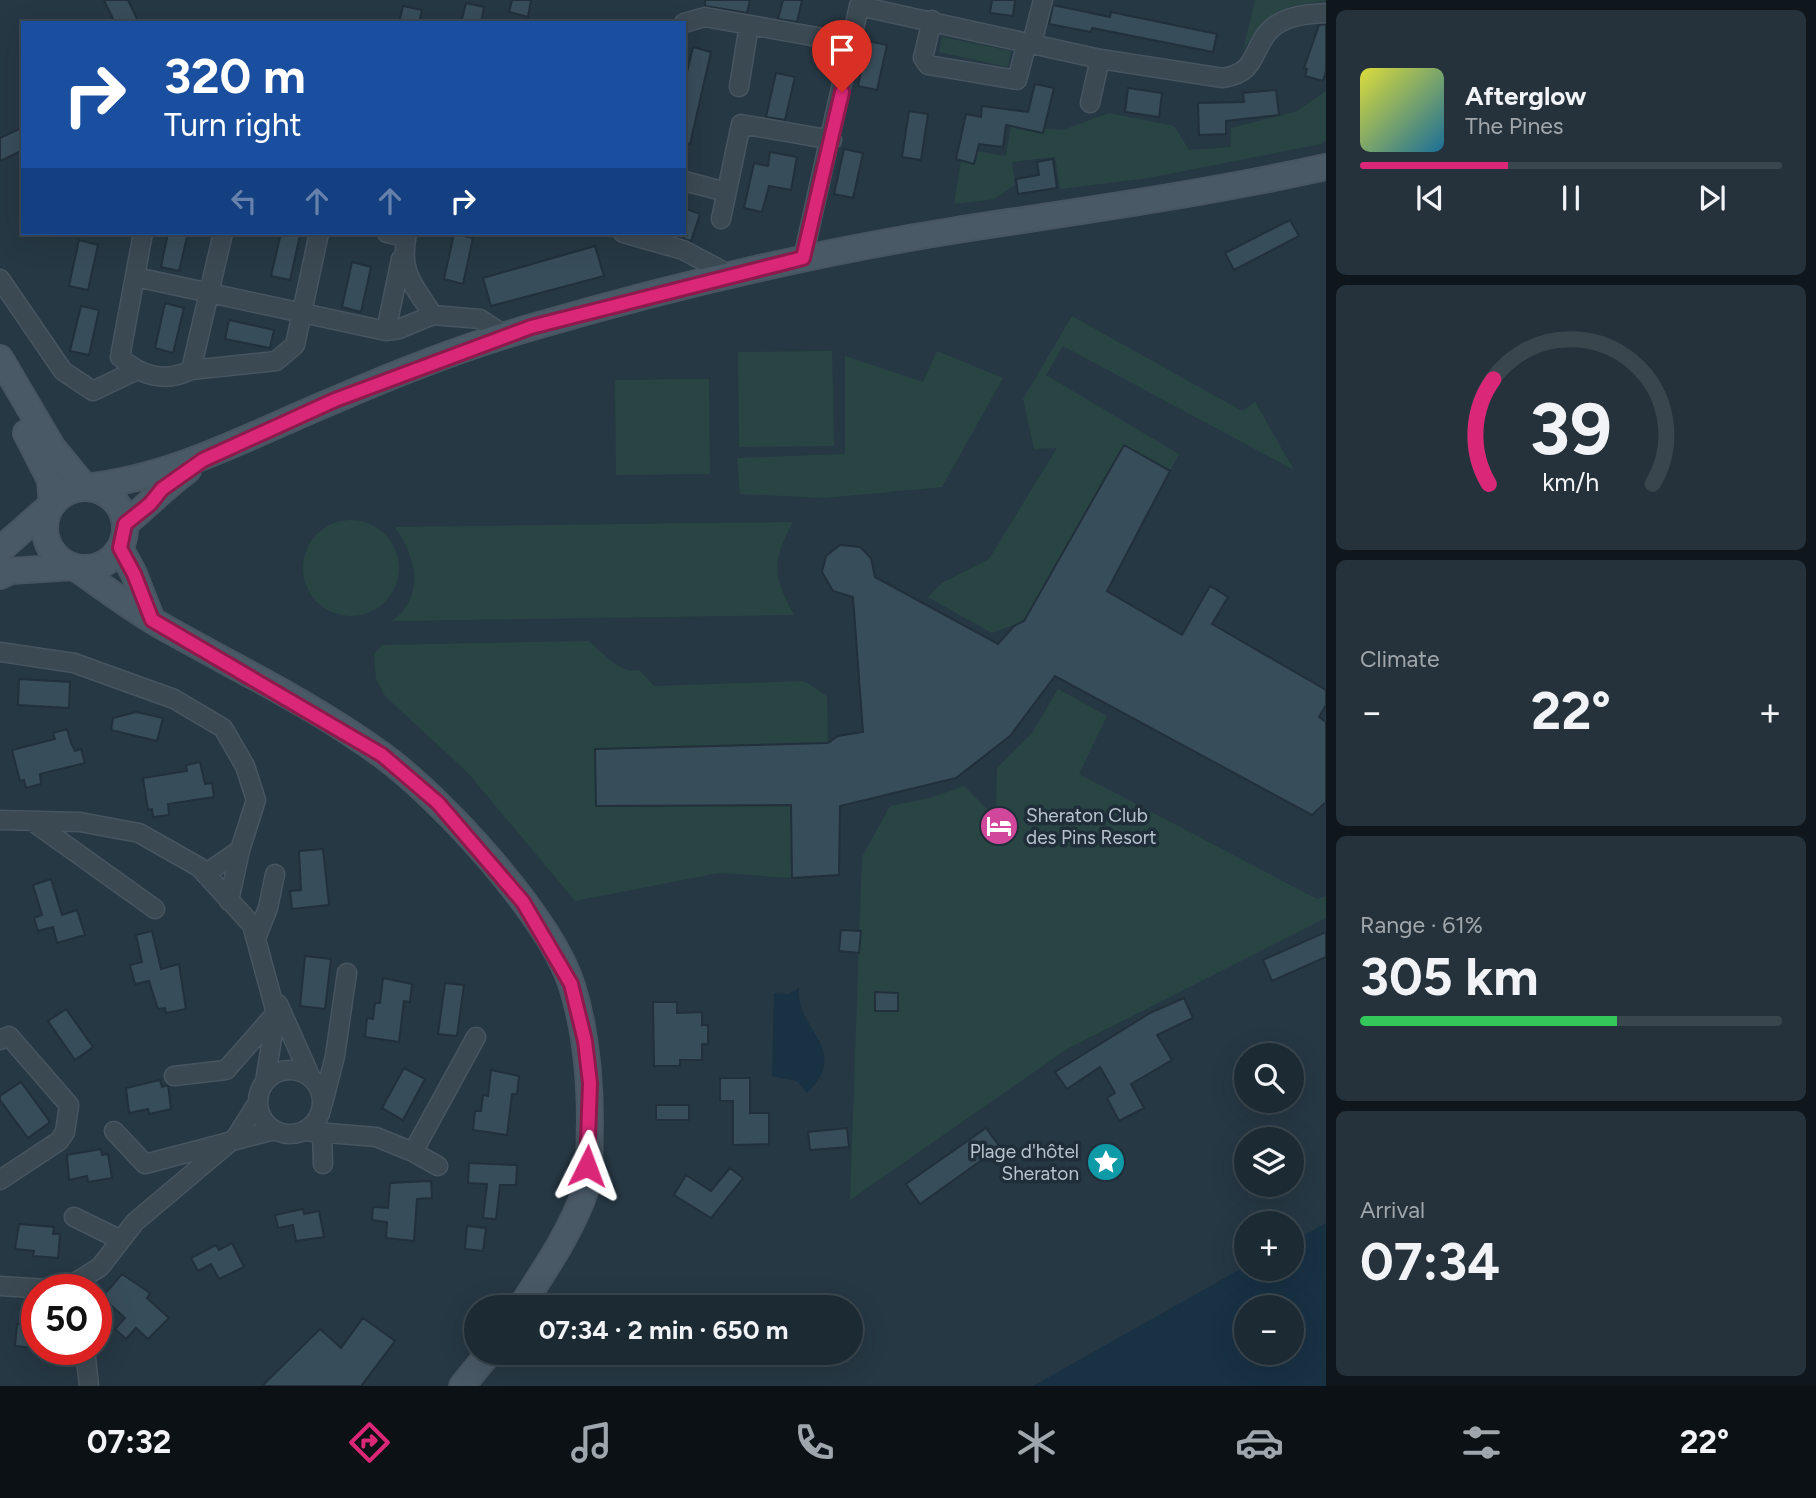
<!DOCTYPE html>
<html lang="en">
<head>
<meta charset="utf-8">
<style>
  :root { --surface:#1c2a33; --page:#25323b; --text:#f1f3f6; --muted:#a0a7ac; --line:#3a464e; --accent:#db2777 }
  body { margin:0; font-family:Figtree,sans-serif; background:var(--page); color:var(--text); height:100vh; display:flex; flex-direction:column; font-size:26px; white-space:nowrap }
  * { box-sizing:border-box; margin:0 }
  p { font-size:23px; color:var(--muted) }
  .icon { flex:none; width:38px; height:38px; fill:none; stroke:currentColor; stroke-width:2; stroke-linecap:round; stroke-linejoin:round }
  .map { position:relative; flex:1; overflow:hidden }
  .side { display:flex; flex-direction:column; gap:10px; padding:10px; background:#0f171c; width:490px }
  .side>* { flex:none }
  .banner { position:absolute; left:21px; top:21px; width:665px; height:214px; border-radius:0px; box-shadow:0 7px 28px #0002,0 0 0 2px var(--line); background:#1a4fa0; color:#fff; overflow:hidden }
  .tools { position:absolute; left:1234px; top:1043px; display:grid; gap:14px }
  .tools a { display:grid; place-items:center; width:70px; height:70px; border-radius:50%; background:var(--surface); box-shadow:0 7px 28px #0002,0 0 0 2px var(--line); font-size:35px }
  .speed { position:absolute; left:21px; top:1274px; display:flex; gap:14px; font-size:35px; font-weight:700; text-align:center }
  .speed>* { display:grid; place-content:center; width:91px; height:91px; border-radius:50%; background:var(--surface); box-shadow:0 7px 28px #0002,0 0 0 2px var(--line); line-height:1 }
  .speed .limit { border:10px solid #d22; background:#fff; color:#111 }
  .pin { position:absolute; display:grid; place-items:center; width:60px; height:60px; color:#fff; margin:-72px -30px; border-radius:50% 50% 50% 0; rotate:-45deg; box-shadow:0 0 7px #0007 }
  .pin .icon { rotate:45deg }
  .me { position:absolute; width:77px; margin:-38px; rotate:3deg; stroke-linejoin:round; filter:drop-shadow(0 0 5px #0008) }
  .turn { display:flex; align-items:center; gap:24px; height:147px; padding:0 28px; font-size:32px }
  .turn .icon { width:91px; height:91px; stroke-width:2.5 }
  .turn b { display:block; font-size:49px; line-height:60px }
  .lanes { display:flex; align-items:center; height:66px; padding:0 28px; background:#0003; justify-content:center; gap:35px; direction:ltr }
  .lanes .off { opacity:.35 }
  .big { font-size:52px; font-weight:700; line-height:1.1 }
  .side .card { flex:1; display:flex; flex-direction:column; justify-content:center; gap:10px; min-width:0; padding:0 24px; border-radius:10px; background:var(--page) }
  .side .dial { align-items:center; gap:0 }
  .dial svg { height:182px; overflow:visible; fill:none; stroke:var(--line); stroke-width:7; stroke-linecap:round; text-anchor:middle }
  .dial text { fill:var(--text); stroke:none }
  .song { display:flex; align-items:center; gap:21px }
  .cover { width:84px; height:84px; border-radius:10px; background:linear-gradient(135deg,hsl(60 70% 55%),hsl(200 70% 35%)) }
  .played { height:7px; border-radius:4px; background:linear-gradient(90deg,var(--accent) 35%,var(--line) 35%) }
  .keys { display:flex; justify-content:space-around; direction:ltr }
  .heat { display:flex; justify-content:space-between; align-items:center; font-size:38px; direction:ltr }
  .charge { height:10px; border-radius:5px; background:linear-gradient(90deg,#34c759 61%,var(--line) 0) }
  .trip { position:absolute; left:464px; top:1295px; width:399px; height:70px; border-radius:35px; background:var(--surface); box-shadow:0 7px 28px #0002,0 0 0 2px var(--line); font-weight:700; line-height:70px; text-align:center }
  .tab-bar { display:flex; height:112px; justify-content:space-around; align-items:center; background:#0b1114; color:var(--muted) }
  .tab-bar .icon { width:49px; height:49px }
  .tab-bar .current { color:var(--accent) }
  .tab-bar b { font-size:32px; color:var(--text) }
  main { display:flex; flex:1; min-height:0 }
  .map>svg:first-child { display:block }
  .green { fill:#284543 }
  .water { fill:#183143; fill-rule:evenodd }
  .building { fill:#384d5a; stroke:#21303b; stroke-width:2 }
  .lines { fill:none; stroke-linecap:round; stroke-linejoin:round }
  .minor-casing { stroke:#475560; stroke-width:21 }
  .secondary-casing { stroke:#475560; stroke-width:28 }
  .minor { stroke:#3b4953; stroke-width:18 }
  .secondary { stroke:#495966; stroke-width:24 }
  .route-casing { stroke:#8e194d; stroke-width:18 }
  .route { stroke:#db2777; stroke-width:12 }
  .labels { text-anchor:middle; dominant-baseline:central; stroke-width:7; stroke-linejoin:round; paint-order:stroke }
  .poi-label { font-size:19px; fill:#b8c4cd; stroke:#1f2e39; text-anchor:start }
</style>
</head>
<body>
<main>
<div class="map">
<svg width="1326" height="1386" viewBox="0 0 1326 1386">
  <rect width="100%" height="100%" fill="#263844"/>
  <!-- green -->
  <path class="green" d="M 1255,0 L 1326,0 L 1326,1 C 1281,6 1267,11 1243,51 Z
    M 942,37 L 1011,51 L 1008,67 L 939,52 Z
    M 1326,91 L 1326,140 L 1321,144 L 1149,178 L 1060,189 L 1055,157 L 1012,162 L 1015,185 L 994,199 L 954,204 L 963,149 L 1006,156 L 1011,126 L 1063,130 L 1109,113 L 1174,126 L 1189,150 L 1231,147 L 1231,128 L 1297,111 Z
    M 1072,316 L 1242,411 L 1255,402 L 1294,470 L 1063,346 L 1046,375 L 1179,454 L 1170,471 L 1125,446 L 1024,621 L 992,633 L 928,597 L 942,583 L 989,559 L 1057,448 L 1034,449 L 1023,399 Z
    M 832,351 L 834,446 L 739,447 L 738,352 Z
    M 937,351 L 1003,378 L 942,487 L 825,498 L 740,494 L 737,458 L 845,454 L 845,356 L 923,382 Z
    M 709,379 L 710,474 L 616,475 L 615,380 Z
    M303 568a48 48 0 1 1 96 0a48 48 0 1 1-96 0Z
    M 793,522 C 771,562 773,576 794,615 L 392,621 C 426,596 416,556 395,527 Z
    M 589,641 C 602,652 620,675 639,670 L 654,686 L 804,681 L 827,696 L 828,743 L 595,749 L 596,806 L 791,805 L 792,878 L 718,873 L 575,901 L 468,773 L 385,696 L 376,679 L 374,654 L 382,645 Z
    M 1058,689 L 1107,716 L 1079,774 L 1317,899 L 1326,896 L 1326,918 L 1067,1049 L 850,1200 L 862,857 L 890,806 L 930,798 L 964,786 L 988,810 L 996,806 L 997,768 L 1032,733 Z"/>
  <!-- water -->
  <path class="water" d="M 799,988 C 796,1032 852,1049 807,1093 L 797,1081 L 772,1076 L 774,993 L 788,994 Z
    M 1326,1223 L 1326,1386 L 1033,1386 L 1246,1266 L 1292,1269 L 1292,1242 ZM 1246,1307 L 1292,1307 L 1292,1353 L 1246,1353 Z"/>
  <!-- building -->
  <path class="building" d="M 104,0 L 128,0 L 139,23 L 115,23 Z
    M 512,0 L 531,0 L 528,17 L 509,12 Z
    M 705,0 L 750,0 L 747,13 L 705,6 Z
    M 783,0 L 802,0 L 797,22 L 778,19 Z
    M 992,0 L 1015,0 L 1013,16 L 990,13 Z
    M 466,3 L 484,7 L 481,23 L 461,23 Z
    M 1053,5 L 1110,17 L 1111,12 L 1217,34 L 1213,52 L 1092,28 L 1091,32 L 1049,24 Z
    M 403,6 L 422,10 L 419,23 L 399,23 Z
    M 1326,24 L 1326,71 L 1323,81 L 1305,76 L 1307,69 L 1304,68 L 1319,25 Z
    M 868,41 L 887,45 L 877,90 L 858,86 Z
    M 693,47 L 711,52 L 690,144 L 684,143 L 684,85 Z
    M 776,73 L 795,77 L 785,120 L 766,117 Z
    M 1035,84 L 1054,88 L 1043,133 L 1006,125 L 1003,147 L 979,144 L 974,164 L 956,159 L 966,114 L 981,117 L 982,106 L 1028,112 Z
    M 1128,88 L 1162,93 L 1159,117 L 1125,112 Z
    M 1276,90 L 1279,115 L 1226,121 L 1226,134 L 1199,135 L 1198,103 L 1244,102 L 1243,93 Z
    M 909,111 L 928,114 L 921,160 L 902,157 Z
    M 23,127 L 23,150 L 0,161 L 0,138 Z
    M 844,149 L 863,153 L 853,198 L 834,194 Z
    M 770,152 L 797,157 L 791,190 L 769,186 L 762,212 L 744,208 L 754,163 L 768,166 Z
    M 1053,159 L 1057,188 L 1018,194 L 1016,179 L 1039,175 L 1037,162 Z
    M 684,208 L 700,214 L 691,241 L 684,239 Z
    M 1290,220 L 1299,236 L 1234,270 L 1225,253 Z
    M 168,233 L 188,233 L 179,271 L 161,267 Z
    M 281,233 L 300,235 L 290,280 L 271,276 Z
    M 454,234 L 473,238 L 463,284 L 444,279 Z
    M 79,240 L 98,245 L 88,290 L 69,286 Z
    M 595,246 L 604,276 L 491,306 L 483,278 Z
    M 352,262 L 371,267 L 361,312 L 342,307 Z
    M 165,303 L 184,308 L 173,353 L 155,348 Z
    M 81,306 L 99,310 L 89,355 L 70,351 Z
    M 229,320 L 274,330 L 270,348 L 225,339 Z
    M 1124,445 L 1170,471 L 1107,591 L 1182,635 L 1210,586 L 1228,597 L 1212,624 L 1326,690 L 1326,705 L 1319,717 L 1326,722 L 1326,802 L 1312,815 L 1055,676 L 1010,736 L 956,778 L 840,806 L 839,875 L 792,878 L 791,805 L 596,806 L 595,749 L 828,743 L 838,736 L 863,732 L 853,597 L 833,591 L 822,572 L 826,556 L 840,545 L 860,547 L 871,558 L 875,577 L 998,644 L 1014,626 L 1024,621 Z
    M 19,679 L 70,682 L 69,708 L 18,705 Z
    M 136,712 L 163,718 L 157,741 L 111,730 L 113,718 Z
    M 67,729 L 71,743 L 75,751 L 81,749 L 85,763 L 40,774 L 41,784 L 26,788 L 24,780 L 20,781 L 12,750 L 55,739 L 53,733 Z
    M 200,762 L 205,784 L 212,783 L 214,797 L 168,804 L 169,815 L 153,817 L 152,809 L 148,810 L 143,778 L 187,771 L 186,765 Z
    M 323,849 L 329,905 L 292,909 L 290,891 L 301,890 L 299,851 Z
    M 51,879 L 62,915 L 77,910 L 85,935 L 57,943 L 53,927 L 38,931 L 34,918 L 42,915 L 33,885 Z
    M 841,930 L 861,931 L 859,953 L 839,951 Z
    M 152,931 L 161,969 L 179,964 L 186,1009 L 166,1013 L 165,1008 L 158,1009 L 149,981 L 135,984 L 130,965 L 142,962 L 136,935 Z
    M 1326,932 L 1326,957 L 1272,981 L 1263,960 Z
    M 305,956 L 331,959 L 325,1009 L 300,1006 Z
    M 383,978 L 412,984 L 410,1002 L 404,1001 L 399,1042 L 365,1037 L 367,1018 L 373,1019 L 375,1003 L 380,1003 Z
    M 445,983 L 464,985 L 457,1036 L 438,1034 Z
    M 875,992 L 898,993 L 898,1011 L 875,1011 Z
    M 1184,998 L 1193,1018 L 1157,1035 L 1172,1060 L 1131,1084 L 1144,1108 L 1119,1121 L 1107,1098 L 1115,1093 L 1100,1067 L 1067,1089 L 1055,1072 L 1150,1013 Z
    M 653,1002 L 677,1002 L 677,1013 L 702,1012 L 702,1025 L 708,1025 L 708,1044 L 702,1044 L 702,1060 L 680,1060 L 680,1066 L 654,1066 Z
    M 66,1009 L 93,1047 L 75,1060 L 48,1021 Z
    M 404,1068 L 425,1079 L 403,1120 L 382,1108 Z
    M 491,1070 L 519,1076 L 517,1094 L 512,1094 L 507,1135 L 473,1130 L 475,1111 L 481,1111 L 483,1095 L 488,1096 Z
    M 720,1078 L 750,1078 L 750,1113 L 769,1113 L 769,1144 L 733,1145 L 733,1101 L 720,1101 Z
    M 160,1080 L 162,1087 L 168,1085 L 171,1109 L 149,1114 L 148,1109 L 129,1113 L 126,1088 Z
    M 21,1082 L 50,1122 L 28,1138 L 0,1100 L 0,1096 Z
    M 656,1105 L 689,1105 L 689,1120 L 656,1120 Z
    M 847,1128 L 849,1147 L 810,1150 L 808,1132 Z
    M 986,1128 L 1000,1147 L 920,1204 L 906,1184 Z
    M 101,1149 L 102,1155 L 108,1154 L 112,1178 L 88,1182 L 87,1176 L 69,1180 L 67,1155 Z
    M 469,1163 L 517,1165 L 516,1185 L 500,1185 L 496,1219 L 483,1218 L 487,1184 L 468,1183 Z
    M 730,1168 L 743,1178 L 711,1218 L 674,1195 L 686,1175 L 711,1191 Z
    M 431,1181 L 432,1198 L 417,1199 L 414,1241 L 386,1238 L 387,1222 L 372,1220 L 373,1207 L 388,1208 L 390,1183 Z
    M 303,1209 L 304,1214 L 319,1211 L 324,1237 L 296,1241 L 293,1225 L 278,1228 L 275,1215 Z
    M 19,1224 L 54,1227 L 53,1234 L 60,1234 L 58,1258 L 33,1256 L 34,1251 L 15,1249 Z
    M 467,1226 L 486,1228 L 483,1251 L 465,1249 Z
    M 232,1243 L 244,1267 L 219,1279 L 211,1264 L 198,1271 L 191,1258 L 216,1245 L 219,1250 Z
    M 122,1274 L 150,1293 L 147,1298 L 169,1318 L 148,1339 L 136,1328 L 126,1339 L 115,1329 L 125,1318 L 102,1297 Z
    M 363,1318 L 395,1341 L 361,1386 L 262,1386 L 320,1329 L 341,1348 Z
    M 17,1324 L 37,1326 L 37,1348 L 15,1346 Z"/>
  <g class="lines">
    <defs>
      <path id="minor" d="M 932,20 L 923,58 L 928,65 L 1017,80 L 1027,42
        M 684,23 L 705,17 L 851,43 L 859,6 L 1100,59 L 1223,78 C 1257,72 1250,54 1268,32 C 1282,16 1306,14 1326,13
        M 1032,43 L 1043,0
        M 739,87 L 749,25
        M 1090,103 L 1100,59
        M 684,181 L 726,192
        M 721,219 L 741,124 L 832,140
        M 143,233 L 120,357 C 140,376 166,383 191,370 L 223,233
        M 387,233 L 406,237
        M 407,233 C 399,272 412,283 433,315 L 480,319 L 504,335
        M 623,233 L 683,250 L 732,276
        M 803,258 L 851,43
        M 136,277 L 386,331 L 399,329 L 433,315
        M 0,279 L 63,371 L 93,391 L 135,371
        M 386,331 L 401,259
        M 191,370 L 276,361 L 295,345 L 319,233
        M 0,652 L 74,663 L 174,699 L 223,728 L 245,766 L 256,800 L 240,850
        M 0,820 L 80,822 L 139,833 L 199,867 L 252,925 L 276,1013 L 265,1082
        M 32,821 L 155,909
        M 205,874 L 240,850 L 229,901
        M 256,938 L 268,908 L 275,874
        M 278,1004 L 311,1078
        M 0,1040 L 9,1036 L 69,1105 L 65,1132 L 59,1141 L 0,1180
        M258 1102a32 32 0 1 1 64 0a32 32 0 1 1-64 0Z
        M 174,1076 L 226,1070 L 276,1013
        M 323,1103 L 335,1056 L 347,973
        M 114,1131 L 145,1164 L 274,1130
        M 304,1131 L 376,1137 L 413,1152 L 476,1037
        M 322,1132 L 323,1164
        M 413,1152 L 438,1166
        M 74,1217 L 121,1240
        M 0,1286 L 48,1289 L 73,1284 L 100,1267 L 135,1222 L 236,1137 L 258,1102
        M 85,1349 L 89,1386"/>
      <path id="secondary" d="M 0,358 L 53,448 L 85,487
        M 26,433 L 50,480 L 52,503
        M 86,487 C 177,477 252,434 335,400 C 397,373 463,347 529,328 C 669,287 813,253 957,230 C 1081,211 1203,194 1326,167
        M45 528a40 40 0 1 1 80 0a40 40 0 1 1-80 0Z
        M 125,524 C 147,506 165,487 188,470
        M 120,548 L 134,574 L 152,620
        M 0,550 L 51,505
        M 74,567 C 105,588 134,611 167,629 C 238,669 315,706 382,755 C 441,798 550,916 572,986 C 586,1031 590,1076 590,1122 C 589,1143 591,1171 585,1191 C 571,1232 543,1272 521,1307
        M 0,576 L 11,571 L 73,567
        M 462,1386 L 489,1353"/>
    </defs>
    <!-- minor casing -->
    <use href="#minor" class="minor-casing"/>
    <!-- secondary casing -->
    <use href="#secondary" class="secondary-casing"/>
    <!-- minor -->
    <use href="#minor" class="minor"/>
    <!-- secondary -->
    <use href="#secondary" class="secondary"/>
  </g>
  <g class="lines">
    <defs>
      <path id="route" d="M 587,1166 L 590,1083 L 585,1041 L 571,984 L 523,902 L 438,803 L 382,755 L 152,620 L 134,574 L 120,548 L 125,524 L 150,504 L 162,489 L 203,460 L 335,400 L 531,327 L 803,258 L 842,92"/>
    </defs>
    <!-- route casing -->
    <use href="#route" class="route-casing"/>
    <!-- route -->
    <use href="#route" class="route"/>
  </g>
  <!-- icons -->
  <defs>
    <symbol id="hotel-disc" viewBox="-11 -11 22 22"><circle r="9.5" fill="#d1479c" stroke="#1f2e39"/><path d="M-6-4.5h1.5V1H6V5H4.5V3h-9V5H-6ZM-4 0a1.8 1.8 0 1 1 3.6 0ZM.5 0V-2.5h3Q6-2.5 6 0Z" fill="#fff"/></symbol>
    <symbol id="sight-disc" viewBox="-11 -11 22 22"><circle r="9.5" fill="#0f9aa8" stroke="#1f2e39"/><path d="M0-6L1.8-2.2L6-1.7L2.9 1.2L3.7 5.4L0 3.3L-3.7 5.4L-2.9 1.2L-6-1.7L-1.8-2.2Z" fill="#fff"/></symbol>
  </defs>
  <g fill-rule="evenodd">
    <use href="#hotel-disc" x="977" y="804" width="44" height="44"/>
    <use href="#sight-disc" x="1084" y="1140" width="44" height="44"/>
  </g>
  <g class="labels">
    <!-- poi labels -->
    <g class="poi-label">
      <text x="1026" y="815">Sheraton Club<tspan x="1026" dy="22">des Pins Resort</tspan></text>
      <text x="1079" y="1151" text-anchor="end">Plage d'hôtel<tspan x="1079" dy="22">Sheraton</tspan></text>
    </g>
  </g>
</svg>
<div class="tools">
<a><svg class="icon" aria-label="search" viewBox="0 0 24 24"><circle cx="10" cy="10" r="6"/><path d="M15 15l6 6"/></svg></a>
<a><svg class="icon" aria-label="layers" viewBox="0 0 24 24"><path d="M12 4l9 5-9 5-9-5zM3 14l9 5 9-5"/></svg></a>
<a>+</a>
<a>−</a>
</div>
<div class="speed"><div class="limit">50</div></div>
<div class="pin" style="left:842px;top:92px;background:#d93025"><svg class="icon" aria-label="arrive" viewBox="0 0 24 24"><path d="M6 21V4h12l-3 4 3 4H6"/></svg></div>
<svg class="me" style="left:587px;top:1166px" viewBox="-20 -20 40 40"><path d="M0-17L14 15 0 8-14 15z" fill="#db2777" stroke="#fff" stroke-width="4"/></svg>
<div class="trip">07:34 · 2 min · 650 m</div>
<div class="banner">
<div class="turn"><svg class="icon" aria-label="right" viewBox="0 0 24 24"><path d="M7 20v-9h11M14 6l5 5-5 5"/></svg><div><b>320 m</b>Turn right</div></div>
<div class="lanes"><svg class="icon off" aria-label="left" viewBox="0 0 24 24"><path d="M17 20v-9H6M10 6l-5 5 5 5"/></svg><svg class="icon off" aria-label="ahead" viewBox="0 0 24 24"><path d="M12 20V5M6 11l6-6 6 6"/></svg><svg class="icon off" aria-label="ahead" viewBox="0 0 24 24"><path d="M12 20V5M6 11l6-6 6 6"/></svg><svg class="icon" aria-label="right" viewBox="0 0 24 24"><path d="M7 20v-9h11M14 6l5 5-5 5"/></svg></div>
</div>
</div>
<section class="side">
<div class="card">
<div class="song"><i class="cover"></i><div><b>Afterglow</b><p>The Pines</p></div></div>
<div class="played"></div>
<div class="keys"><svg class="icon" aria-label="previous" viewBox="0 0 24 24"><path d="M18 5L8 12l10 7zM5 5v14"/></svg><svg class="icon" aria-label="pause" viewBox="0 0 24 24"><path d="M8 5v14M16 5v14"/></svg><svg class="icon" aria-label="next" viewBox="0 0 24 24"><path d="M6 5l10 7-10 7zM19 5v14"/></svg></div>
</div>
<div class="card dial"><svg viewBox="0 0 100 80">
<path d="M14 69A42 42 0 1 1 86 69"/>
<path d="M14 69A42 42 0 0 1 16 23" stroke="#db2777"/>
<text x="50" y="56" font-size="32" font-weight="700">39</text>
<text x="50" y="72" font-size="11">km/h</text>
</svg></div>
<div class="card"><p>Climate</p>
<div class="heat"><a>−</a><b class="big">22°</b><a>+</a></div>
</div>
<div class="card"><p>Range · 61%</p><b class="big">305 km</b><div class="charge"></div></div>
<div class="card"><p>Arrival</p><b class="big">07:34</b></div>
</section>
</main>
<nav class="tab-bar">
<b>07:32</b>
<svg class="icon current" aria-label="directions" viewBox="0 0 24 24"><path d="M12 3l9 9-9 9-9-9zM9 14v-3h6M13 9l2 2-2 2"/></svg>
<svg class="icon" aria-label="music" viewBox="0 0 24 24"><path d="M9 18V5l10-2v13"/><circle cx="6" cy="18" r="3"/><circle cx="16" cy="16" r="3"/></svg>
<svg class="icon" aria-label="phone" viewBox="0 0 24 24"><path d="M5 4h4l2 5-3 2q2 4 5 5l2-3 5 2v4C11 20 4 13 5 4z"/></svg>
<svg class="icon" aria-label="climate" viewBox="0 0 24 24"><path d="M12 3v18M4 7l16 10M4 17L20 7"/></svg>
<svg class="icon" aria-label="car" viewBox="0 0 24 24"><path d="M5 17H2v-5l4-1 3-4h7l3 4 3 1v5h-3M9 17h6M6 11h13"/><circle cx="7" cy="17" r="2"/><circle cx="17" cy="17" r="2"/></svg>
<svg class="icon" aria-label="filters" viewBox="0 0 24 24"><path d="M4 7h16M4 17h16"/><circle cx="9" cy="7" r="2"/><circle cx="15" cy="17" r="2"/></svg>
<b>22°</b>
</nav>
</body>
</html>
